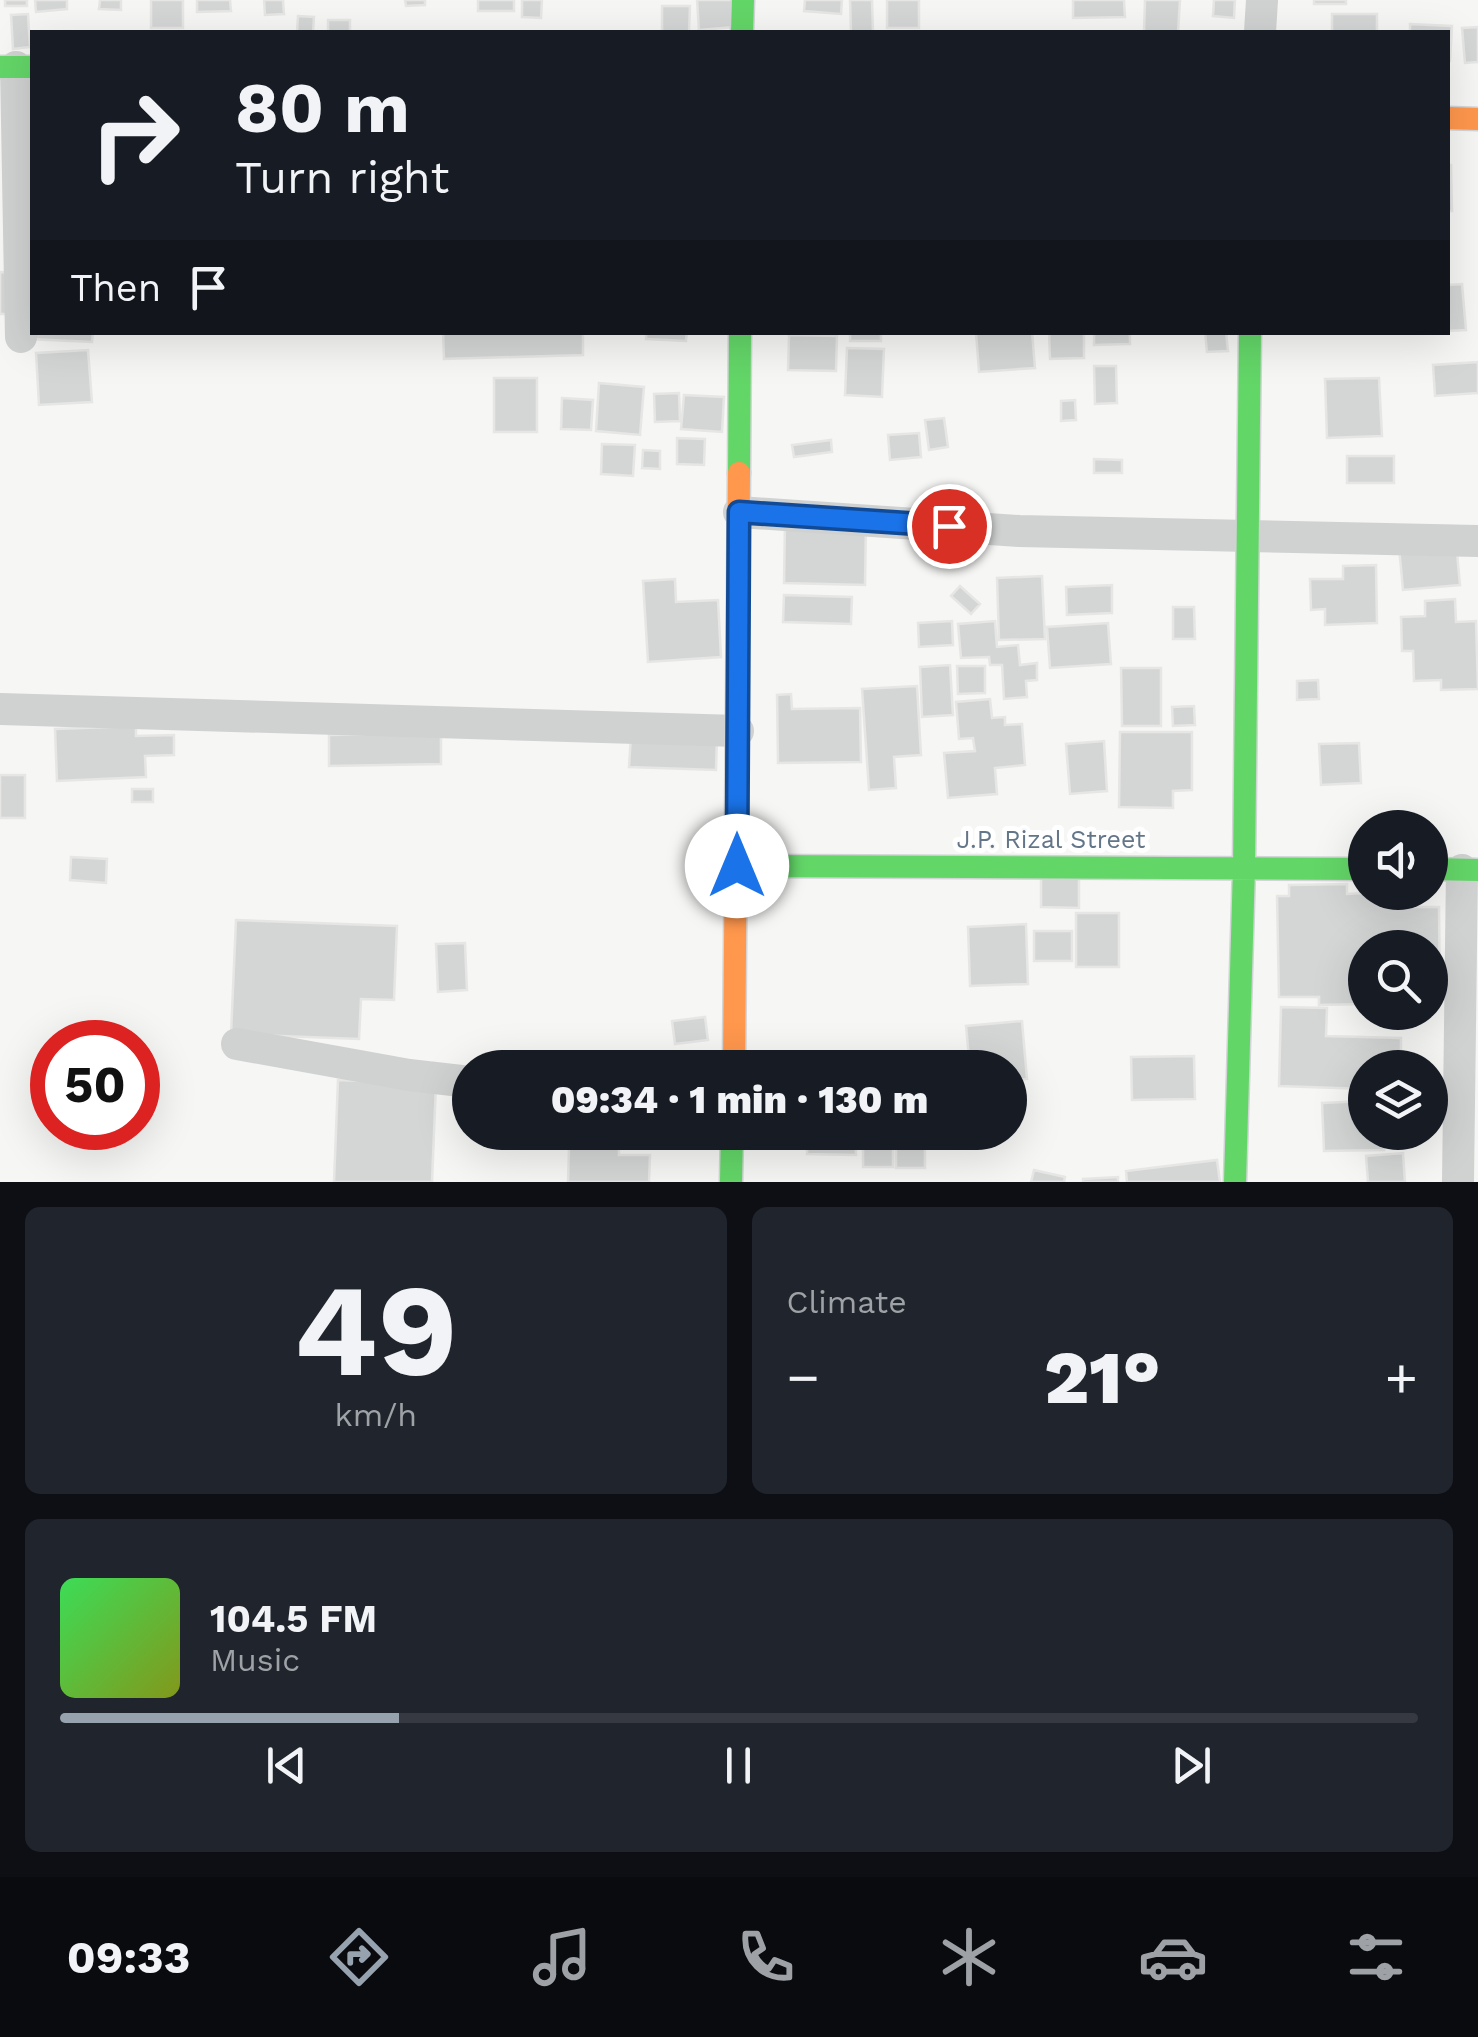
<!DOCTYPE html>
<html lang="en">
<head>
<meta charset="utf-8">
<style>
  :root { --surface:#171b24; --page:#20242c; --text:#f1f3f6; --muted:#9ea1a6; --line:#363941; --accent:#96a2ae }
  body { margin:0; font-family:"Work Sans",sans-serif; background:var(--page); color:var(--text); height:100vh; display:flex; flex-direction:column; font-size:38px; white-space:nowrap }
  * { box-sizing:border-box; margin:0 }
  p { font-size:32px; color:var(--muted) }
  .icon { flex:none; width:55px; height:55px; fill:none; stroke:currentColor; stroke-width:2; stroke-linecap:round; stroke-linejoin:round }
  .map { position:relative; height:1182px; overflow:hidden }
  .side { display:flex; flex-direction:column; gap:25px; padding:25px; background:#0d0f14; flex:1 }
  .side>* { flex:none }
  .guide { position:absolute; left:30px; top:30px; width:1420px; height:305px; border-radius:0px; box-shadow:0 10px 40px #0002; background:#171b24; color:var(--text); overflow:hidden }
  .buttons { position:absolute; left:1348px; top:810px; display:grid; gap:20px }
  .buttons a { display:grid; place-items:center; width:100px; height:100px; border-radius:50%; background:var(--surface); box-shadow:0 10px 40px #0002; font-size:50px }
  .speed { position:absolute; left:30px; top:1020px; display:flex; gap:20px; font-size:50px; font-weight:700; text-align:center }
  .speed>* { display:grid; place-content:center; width:130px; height:130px; border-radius:50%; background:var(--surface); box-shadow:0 10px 40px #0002; line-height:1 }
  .speed .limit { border:15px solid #d22; background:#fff; color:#111 }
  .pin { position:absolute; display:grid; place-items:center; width:85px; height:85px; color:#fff; margin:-42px; border:5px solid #fff; border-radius:50%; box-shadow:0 2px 10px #0007 }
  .me { position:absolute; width:110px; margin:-55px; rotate:0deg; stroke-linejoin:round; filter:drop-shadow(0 0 8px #0008) }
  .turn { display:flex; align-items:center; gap:35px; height:210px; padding:0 40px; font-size:45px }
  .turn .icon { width:130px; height:130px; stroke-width:2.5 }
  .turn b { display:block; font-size:70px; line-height:85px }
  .then { display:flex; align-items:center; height:95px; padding:0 40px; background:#0003; gap:20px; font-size:38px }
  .big { font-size:75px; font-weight:800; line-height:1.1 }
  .side .widget { flex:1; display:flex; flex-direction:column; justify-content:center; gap:15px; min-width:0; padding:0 35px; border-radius:15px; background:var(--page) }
  .side .dial { align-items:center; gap:0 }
  .dial b { font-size:130px; line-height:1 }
  .song { display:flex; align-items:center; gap:30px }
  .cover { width:120px; height:120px; border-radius:15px; background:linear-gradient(135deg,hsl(130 70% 55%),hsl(70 70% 35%)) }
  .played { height:10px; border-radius:5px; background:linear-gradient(90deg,var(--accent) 25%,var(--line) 25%) }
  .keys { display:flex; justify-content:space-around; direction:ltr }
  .heat { display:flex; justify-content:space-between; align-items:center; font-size:55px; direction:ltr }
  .side .tiles { flex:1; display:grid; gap:25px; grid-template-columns:1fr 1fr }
  .widget:last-child { grid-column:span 2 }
  .trip { position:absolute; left:452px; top:1050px; width:575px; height:100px; border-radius:50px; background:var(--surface); box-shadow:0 10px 40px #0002; font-weight:800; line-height:100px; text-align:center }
  .dock { display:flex; height:160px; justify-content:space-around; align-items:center; background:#090b0e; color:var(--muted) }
  .dock .icon { width:70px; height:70px }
  .dock .current { color:var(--accent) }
  .dock b { font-size:45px; color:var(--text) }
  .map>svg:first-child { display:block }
  .building { fill:#d4d6d6; stroke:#e6e6e4; stroke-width:2.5 }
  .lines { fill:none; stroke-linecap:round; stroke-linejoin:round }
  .fast-casing { stroke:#d2d4d5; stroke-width:25 }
  .slow-casing { stroke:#d2d4d5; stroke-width:25 }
  .street { stroke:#d0d1d1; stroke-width:32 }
  .fast { stroke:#63d668; stroke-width:22 }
  .slow { stroke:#ff974d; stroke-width:22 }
  .route-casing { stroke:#114b97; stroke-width:25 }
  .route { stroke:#1a73e8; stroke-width:18 }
  .labels { text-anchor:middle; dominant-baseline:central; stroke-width:10; stroke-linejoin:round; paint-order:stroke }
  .street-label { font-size:25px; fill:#637588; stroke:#fff }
</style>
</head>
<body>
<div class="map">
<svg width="1478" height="1182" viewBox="0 0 1478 1182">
  <rect width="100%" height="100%" fill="#f6f6f5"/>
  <!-- building -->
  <path class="building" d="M 5,0 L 27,0 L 27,6 L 5,6 Z
    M 35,0 L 67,0 L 67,9 L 36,12 Z
    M 100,0 L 121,0 L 121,10 L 99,9 Z
    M 151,0 L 183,0 L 183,28 L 151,28 Z
    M 197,0 L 230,0 L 231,11 L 197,12 Z
    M 264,0 L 283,0 L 284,14 L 265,15 Z
    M 405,0 L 425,0 L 425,5 L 406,6 Z
    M 478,0 L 514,0 L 514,11 L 478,11 Z
    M 522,0 L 542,0 L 541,18 L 522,17 Z
    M 697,0 L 733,0 L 735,27 L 699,30 Z
    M 805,0 L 842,0 L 841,14 L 804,11 Z
    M 850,0 L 872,0 L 873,32 L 851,32 Z
    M 887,0 L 919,0 L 919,28 L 887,28 Z
    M 1073,0 L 1124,0 L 1125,17 L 1073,18 Z
    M 1145,0 L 1180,0 L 1178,32 L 1144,32 Z
    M 1214,0 L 1235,0 L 1234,18 L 1213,16 Z
    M 1314,0 L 1346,0 L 1346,4 L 1314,4 Z
    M 662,6 L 690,6 L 689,32 L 662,32 Z
    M 28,14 L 30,47 L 13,49 L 11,15 Z
    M 1332,14 L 1377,14 L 1377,32 L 1332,32 Z
    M 298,16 L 314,17 L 313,32 L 297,32 Z
    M 328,20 L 350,20 L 350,32 L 328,32 Z
    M 1410,24 L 1452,26 L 1450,61 L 1448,61 L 1448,32 L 1410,32 Z
    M 1478,27 L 1478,62 L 1465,63 L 1462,28 Z
    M 1448,165 L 1451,165 L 1452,211 L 1448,211 Z
    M 0,272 L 15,273 L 12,314 L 0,314 Z
    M 1462,284 L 1466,330 L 1448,331 L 1448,285 Z
    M 32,332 L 93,332 L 92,342 L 29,339 Z
    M 443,332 L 583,332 L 583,355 L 444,359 Z
    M 646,332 L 687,332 L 686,341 L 646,339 Z
    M 850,332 L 881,332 L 881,341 L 850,341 Z
    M 1032,332 L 1035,368 L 979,372 L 976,333 Z
    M 1049,332 L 1084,332 L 1084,358 L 1050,359 Z
    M 1094,332 L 1130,332 L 1130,344 L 1094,345 Z
    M 1205,332 L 1226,332 L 1228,351 L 1207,352 Z
    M 789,335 L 837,336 L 836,371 L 788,370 Z
    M 847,348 L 884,349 L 882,397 L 845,395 Z
    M 88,350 L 92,402 L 39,405 L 36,353 Z
    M 1478,362 L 1478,393 L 1435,396 L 1433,365 Z
    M 1094,366 L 1116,366 L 1117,403 L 1095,404 Z
    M 494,378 L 537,378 L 537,432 L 494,432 Z
    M 1379,378 L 1382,436 L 1327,438 L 1325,379 Z
    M 599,383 L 644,387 L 640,435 L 596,431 Z
    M 679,393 L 680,421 L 655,422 L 654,394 Z
    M 684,395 L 724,397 L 722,432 L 681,429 Z
    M 562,398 L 593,400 L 591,430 L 561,429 Z
    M 1075,400 L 1076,420 L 1061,421 L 1061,401 Z
    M 944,418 L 948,447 L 929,450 L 925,420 Z
    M 919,433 L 921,457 L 890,460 L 888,435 Z
    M 677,438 L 705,439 L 704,465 L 677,464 Z
    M 831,440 L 832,452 L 794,457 L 792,445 Z
    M 602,444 L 635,445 L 633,476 L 601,474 Z
    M 643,450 L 660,451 L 660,469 L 642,468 Z
    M 1347,456 L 1394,456 L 1394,483 L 1347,483 Z
    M 1094,459 L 1122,460 L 1122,473 L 1094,473 Z
    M 785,522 L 866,524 L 865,585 L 784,583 Z
    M 921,527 L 970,530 L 969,552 L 919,549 Z
    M 1456,542 L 1460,585 L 1403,590 L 1399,547 Z
    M 1376,565 L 1377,623 L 1325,625 L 1325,609 L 1311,610 L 1310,579 L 1343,579 L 1343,566 Z
    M 1042,576 L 1045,639 L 999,640 L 997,578 Z
    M 675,579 L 676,602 L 718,600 L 721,657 L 648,662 L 643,581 Z
    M 1112,585 L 1112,613 L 1067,615 L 1066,587 Z
    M 960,586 L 980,604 L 971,614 L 951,596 Z
    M 784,595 L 852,597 L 851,624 L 783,622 Z
    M 1455,599 L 1456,622 L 1476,621 L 1478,689 L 1441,690 L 1441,680 L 1414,681 L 1413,651 L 1402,651 L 1401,617 L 1425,616 L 1425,601 Z
    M 1173,607 L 1194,607 L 1195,639 L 1173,639 Z
    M 952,621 L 953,645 L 919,647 L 918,623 Z
    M 995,621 L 997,647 L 1018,645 L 1020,665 L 1037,663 L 1037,680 L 1026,681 L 1027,697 L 1004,699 L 1002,665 L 990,665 L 989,657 L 961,658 L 958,624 Z
    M 1108,623 L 1111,664 L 1050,668 L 1047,627 Z
    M 950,665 L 953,715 L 922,717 L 920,667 Z
    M 957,666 L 985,666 L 985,693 L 958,694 Z
    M 1121,668 L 1161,668 L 1161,726 L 1122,726 Z
    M 1318,680 L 1319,699 L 1297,700 L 1297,681 Z
    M 917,686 L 921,755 L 894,757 L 896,788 L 869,790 L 862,689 Z
    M 791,694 L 792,709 L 860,708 L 861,762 L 778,763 L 777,695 Z
    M 990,699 L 992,718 L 1005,717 L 1005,725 L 1022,724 L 1025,765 L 995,768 L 997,794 L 948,798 L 944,753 L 975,751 L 973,738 L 959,739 L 956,702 Z
    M 1194,706 L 1195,725 L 1173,726 L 1172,707 Z
    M 136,726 L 136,736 L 174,735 L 174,755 L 145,756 L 146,777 L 57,781 L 55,729 Z
    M 1120,732 L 1192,732 L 1192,790 L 1173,791 L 1173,808 L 1119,807 Z
    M 441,733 L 441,764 L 329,766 L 329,735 Z
    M 631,735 L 717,738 L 716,770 L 629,767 Z
    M 1104,741 L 1107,791 L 1070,794 L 1066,744 Z
    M 1359,743 L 1361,783 L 1321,785 L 1319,744 Z
    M 0,775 L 25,775 L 25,818 L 0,818 Z
    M 132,789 L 153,789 L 153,802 L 132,802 Z
    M 71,857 L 107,859 L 106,883 L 70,880 Z
    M 1041,877 L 1079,878 L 1079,908 L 1041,907 Z
    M 1347,884 L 1347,894 L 1383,892 L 1383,896 L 1411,892 L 1412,907 L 1439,907 L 1440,1004 L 1430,1004 L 1430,948 L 1365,948 L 1365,1004 L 1319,1005 L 1319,997 L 1279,997 L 1277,896 L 1289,896 L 1289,885 Z
    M 1076,913 L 1119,913 L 1119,967 L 1076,967 Z
    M 236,920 L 397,926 L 394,1000 L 361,999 L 359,1039 L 231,1034 Z
    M 1026,924 L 1028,984 L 970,986 L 968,927 Z
    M 1034,931 L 1072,931 L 1072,961 L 1034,961 Z
    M 465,943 L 467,990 L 438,992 L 436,944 Z
    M 1281,1007 L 1327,1008 L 1326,1036 L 1401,1038 L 1401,1068 L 1365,1068 L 1365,1089 L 1279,1086 Z
    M 705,1017 L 708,1040 L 675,1044 L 672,1021 Z
    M 1022,1021 L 1027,1079 L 1010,1081 L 1010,1068 L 970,1068 L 966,1026 Z
    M 1194,1056 L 1195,1099 L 1132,1100 L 1131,1057 Z
    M 338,1080 L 436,1084 L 432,1182 L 334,1182 Z
    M 1365,1101 L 1365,1132 L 1384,1132 L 1384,1150 L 1324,1151 L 1322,1103 Z
    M 581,1132 L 619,1132 L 619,1155 L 650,1155 L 649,1182 L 568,1182 L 569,1147 L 581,1148 Z
    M 807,1132 L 856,1132 L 856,1155 L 807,1154 Z
    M 863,1132 L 893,1132 L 893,1167 L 863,1167 Z
    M 896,1132 L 925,1132 L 925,1168 L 896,1168 Z
    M 1403,1153 L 1405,1182 L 1368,1182 L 1366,1156 Z
    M 1217,1160 L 1220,1182 L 1127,1182 L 1126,1171 Z
    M 1034,1170 L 1065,1177 L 1064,1182 L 1031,1182 Z
    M 1118,1177 L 1118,1182 L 1083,1182 L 1083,1179 Z"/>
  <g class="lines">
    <defs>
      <path id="fast" d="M 742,32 L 743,0
        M 0,67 L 32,67
        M 739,473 L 740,332
        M 737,866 L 1365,869
        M 1430,869 L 1478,870
        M 731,1182 L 732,1132
        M 1235,1182 L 1244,867 L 1250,332"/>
      <path id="slow" d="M 1448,118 L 1478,119
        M 734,1068 L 739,473"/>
    </defs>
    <!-- fast casing -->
    <use href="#fast" class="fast-casing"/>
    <!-- slow casing -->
    <use href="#slow" class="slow-casing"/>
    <!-- street -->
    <path class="street" d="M 1260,32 L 1262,0
      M 16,67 L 21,337
      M 739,512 L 1019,531 L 1478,541
      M 0,709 L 738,731
      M 237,1044 L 409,1075 L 470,1082
      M 1458,1182 L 1462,870"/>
    <!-- fast -->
    <use href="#fast" class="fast"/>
    <!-- slow -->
    <use href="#slow" class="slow"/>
  </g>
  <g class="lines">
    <defs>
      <path id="route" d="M 737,866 L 739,512 L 949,526"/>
    </defs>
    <!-- route casing -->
    <use href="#route" class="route-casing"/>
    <!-- route -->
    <use href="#route" class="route"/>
  </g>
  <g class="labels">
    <!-- street labels -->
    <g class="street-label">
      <text x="1051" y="839">J.P. Rizal Street</text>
    </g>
  </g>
</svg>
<div class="buttons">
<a><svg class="icon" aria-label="sound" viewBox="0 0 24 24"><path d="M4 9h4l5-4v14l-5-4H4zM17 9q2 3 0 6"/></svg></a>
<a><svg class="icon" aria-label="search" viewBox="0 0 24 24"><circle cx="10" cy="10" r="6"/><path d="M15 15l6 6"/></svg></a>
<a><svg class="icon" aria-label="layers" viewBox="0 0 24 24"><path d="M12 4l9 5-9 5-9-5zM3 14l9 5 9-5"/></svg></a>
</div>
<div class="speed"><div class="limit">50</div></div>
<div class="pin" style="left:949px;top:526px;background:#d93025"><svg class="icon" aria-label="arrive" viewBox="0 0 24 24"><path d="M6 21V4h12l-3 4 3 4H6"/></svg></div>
<svg class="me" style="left:737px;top:866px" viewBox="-20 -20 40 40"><circle r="19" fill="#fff"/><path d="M0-13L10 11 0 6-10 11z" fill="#1a73e8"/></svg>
<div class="trip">09:34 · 1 min · 130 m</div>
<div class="guide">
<div class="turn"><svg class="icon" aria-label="right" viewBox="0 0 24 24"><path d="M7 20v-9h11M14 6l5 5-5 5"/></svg><div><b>80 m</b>Turn right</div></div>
<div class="then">Then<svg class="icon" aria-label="arrive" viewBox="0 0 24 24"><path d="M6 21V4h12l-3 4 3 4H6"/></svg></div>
</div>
</div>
<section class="side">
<div class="tiles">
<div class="widget dial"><b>49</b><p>km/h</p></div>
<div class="widget"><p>Climate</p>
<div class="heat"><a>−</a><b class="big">21°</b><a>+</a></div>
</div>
<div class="widget">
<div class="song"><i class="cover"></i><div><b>104.5 FM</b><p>Music</p></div></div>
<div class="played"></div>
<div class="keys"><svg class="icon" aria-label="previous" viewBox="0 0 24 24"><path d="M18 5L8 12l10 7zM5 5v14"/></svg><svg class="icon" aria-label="pause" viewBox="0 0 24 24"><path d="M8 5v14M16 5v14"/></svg><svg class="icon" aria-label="next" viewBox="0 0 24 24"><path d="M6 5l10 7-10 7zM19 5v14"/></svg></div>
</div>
</div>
</section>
<nav class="dock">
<b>09:33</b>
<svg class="icon current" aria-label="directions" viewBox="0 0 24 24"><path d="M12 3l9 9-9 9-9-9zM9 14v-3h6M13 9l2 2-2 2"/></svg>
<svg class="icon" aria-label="music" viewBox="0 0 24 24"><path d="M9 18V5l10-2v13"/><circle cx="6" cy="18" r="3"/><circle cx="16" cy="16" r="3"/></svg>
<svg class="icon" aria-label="phone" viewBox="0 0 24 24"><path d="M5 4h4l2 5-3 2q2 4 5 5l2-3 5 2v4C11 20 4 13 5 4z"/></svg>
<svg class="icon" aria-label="climate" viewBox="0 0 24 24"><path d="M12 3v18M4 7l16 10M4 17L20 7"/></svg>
<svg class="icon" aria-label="car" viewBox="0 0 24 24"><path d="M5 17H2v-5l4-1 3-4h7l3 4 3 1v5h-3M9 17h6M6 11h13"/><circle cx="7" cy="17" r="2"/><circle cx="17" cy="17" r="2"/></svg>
<svg class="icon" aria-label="filters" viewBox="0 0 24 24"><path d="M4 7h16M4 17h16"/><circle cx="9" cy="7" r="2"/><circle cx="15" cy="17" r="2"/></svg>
</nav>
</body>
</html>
